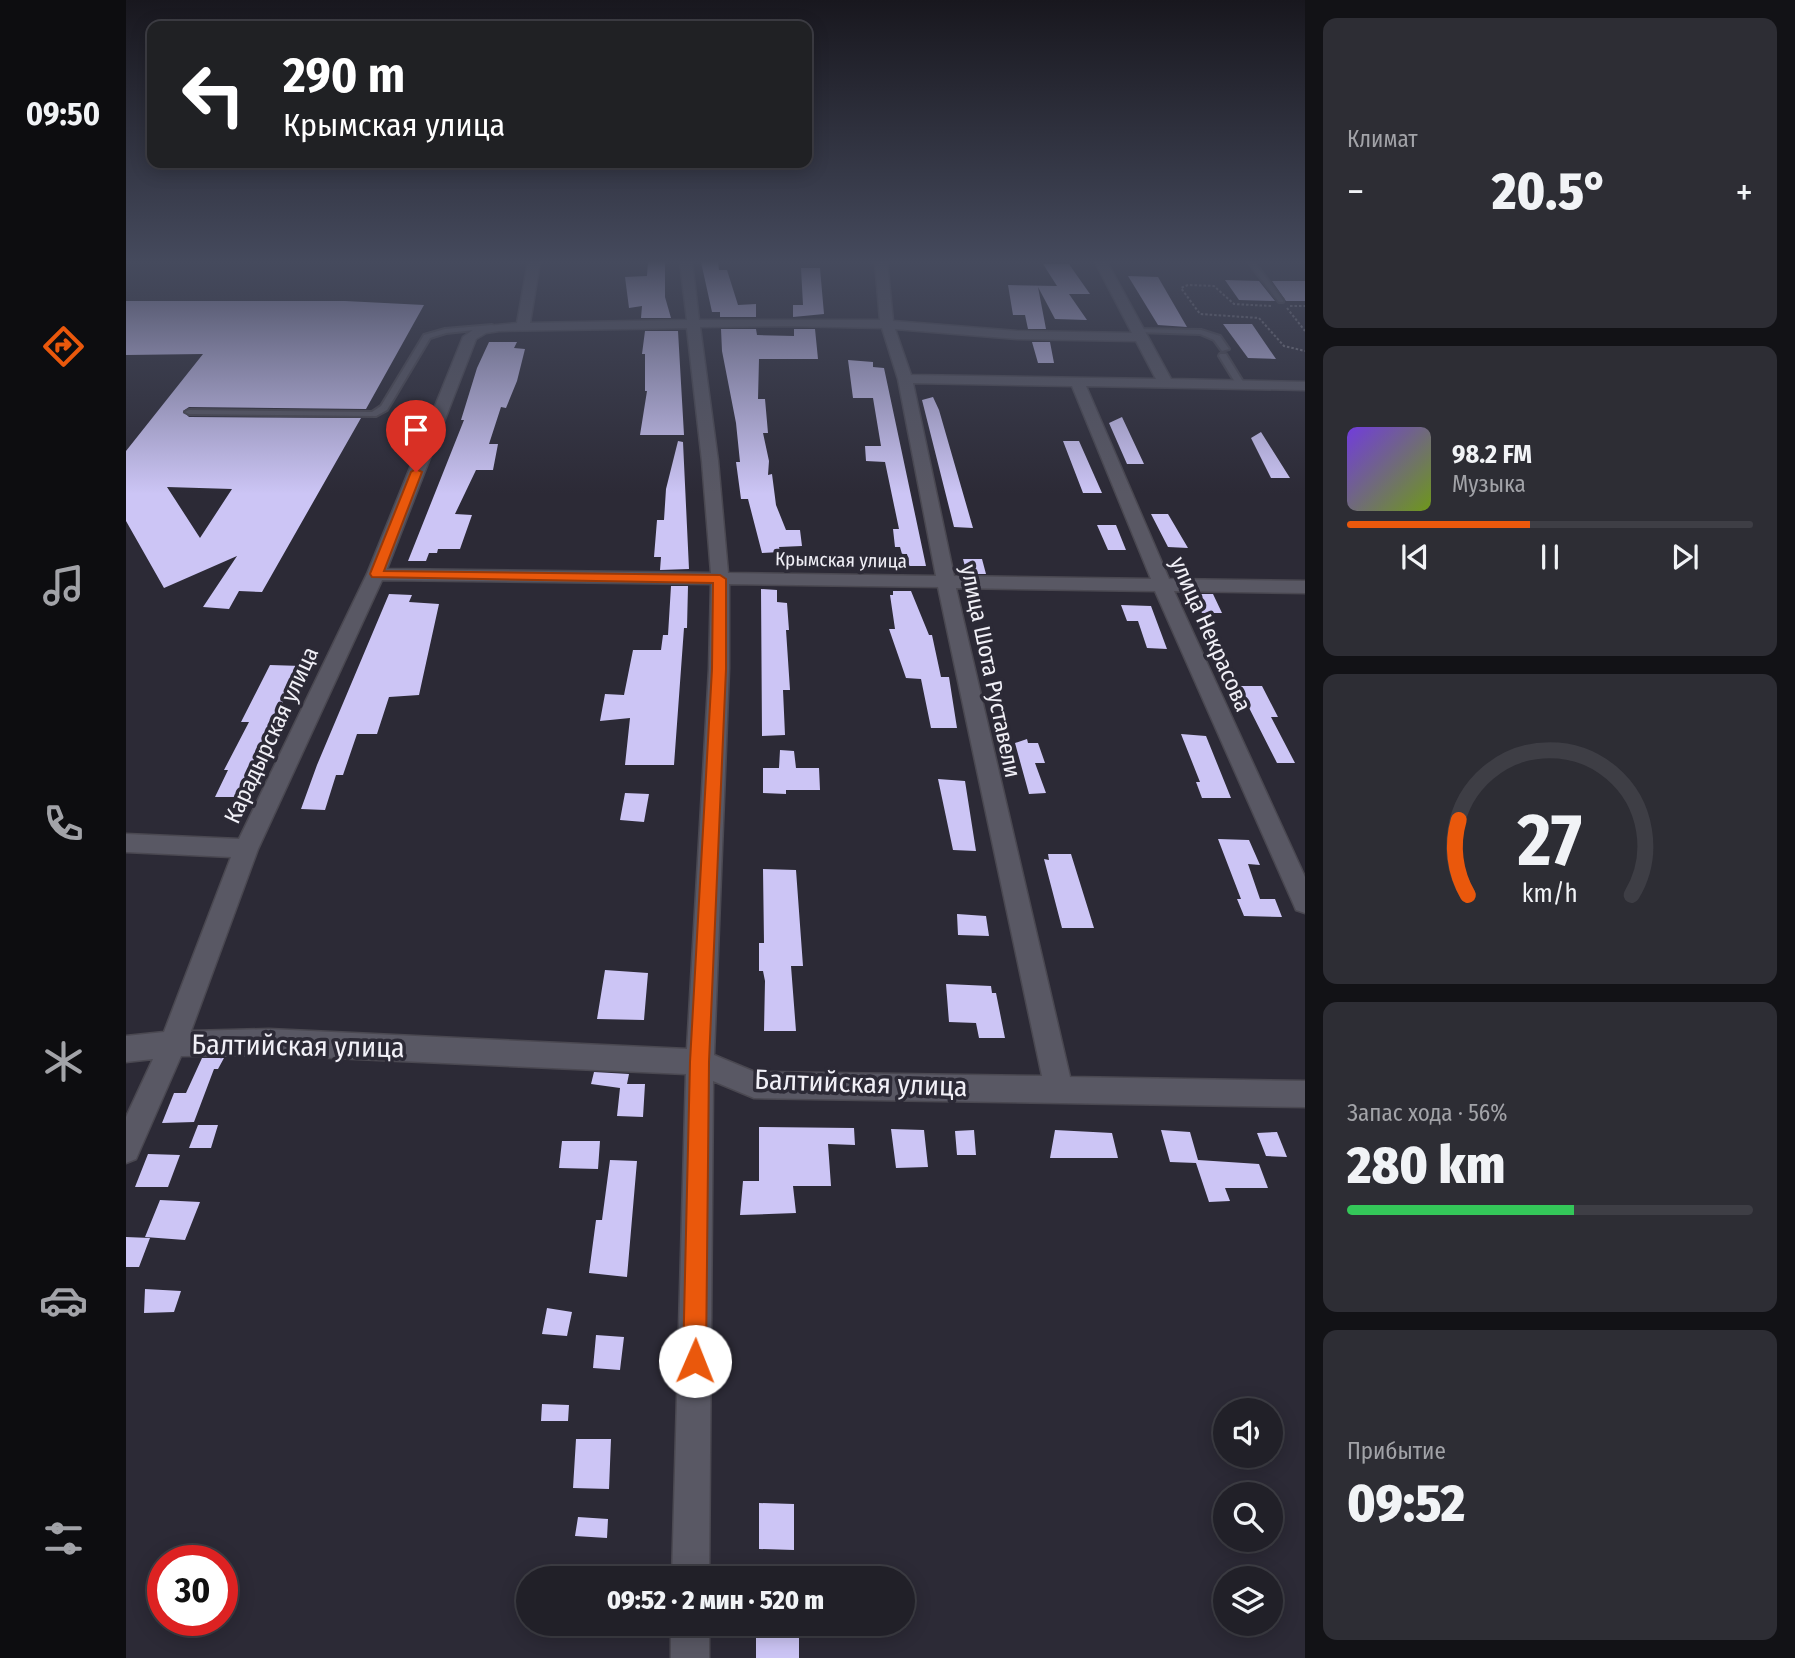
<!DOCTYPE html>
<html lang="ru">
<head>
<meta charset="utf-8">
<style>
  :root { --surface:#212028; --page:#2d2d34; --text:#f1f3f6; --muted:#a2a3a8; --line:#3e3e45; --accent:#ea580c }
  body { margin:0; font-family:"Fira Sans Condensed",sans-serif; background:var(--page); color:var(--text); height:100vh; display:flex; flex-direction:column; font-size:26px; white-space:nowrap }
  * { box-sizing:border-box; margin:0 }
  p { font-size:23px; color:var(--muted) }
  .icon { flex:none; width:38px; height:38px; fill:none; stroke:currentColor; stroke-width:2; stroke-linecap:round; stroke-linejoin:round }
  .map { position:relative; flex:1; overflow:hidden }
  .side { display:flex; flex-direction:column; gap:18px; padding:18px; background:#121216; width:490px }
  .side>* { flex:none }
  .hud { position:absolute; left:21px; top:21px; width:665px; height:147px; border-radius:14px; box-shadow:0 4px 18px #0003,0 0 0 2px var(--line); background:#202124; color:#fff; overflow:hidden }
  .controls { position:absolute; left:1087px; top:1398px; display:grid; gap:14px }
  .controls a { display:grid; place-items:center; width:70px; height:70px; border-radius:50%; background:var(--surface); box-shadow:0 4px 18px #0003,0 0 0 2px var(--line); font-size:35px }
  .speed { position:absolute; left:21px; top:1545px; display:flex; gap:14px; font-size:35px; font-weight:700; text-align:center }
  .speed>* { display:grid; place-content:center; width:91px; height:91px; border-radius:50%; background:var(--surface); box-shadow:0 4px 18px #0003,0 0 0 2px var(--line); line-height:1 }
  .speed .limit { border:10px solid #d22; background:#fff; color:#111 }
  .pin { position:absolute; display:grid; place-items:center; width:60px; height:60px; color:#fff; margin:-72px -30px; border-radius:50% 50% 50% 0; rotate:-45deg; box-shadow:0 0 7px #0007 }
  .pin .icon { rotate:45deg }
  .me { position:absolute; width:77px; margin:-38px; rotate:1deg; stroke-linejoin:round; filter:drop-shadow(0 0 5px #0008) }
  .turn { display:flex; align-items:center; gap:24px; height:147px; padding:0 21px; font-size:32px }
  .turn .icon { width:91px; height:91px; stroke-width:2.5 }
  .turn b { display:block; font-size:49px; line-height:60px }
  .big { font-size:52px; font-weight:800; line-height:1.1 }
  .side .card { flex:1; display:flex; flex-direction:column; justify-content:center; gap:10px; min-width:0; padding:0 24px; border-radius:14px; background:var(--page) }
  .side .dial { align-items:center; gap:0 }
  .dial svg { height:182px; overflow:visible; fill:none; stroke:var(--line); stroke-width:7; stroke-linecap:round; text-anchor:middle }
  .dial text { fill:var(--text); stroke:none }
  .song { display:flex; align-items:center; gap:21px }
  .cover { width:84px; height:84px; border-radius:10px; background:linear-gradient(135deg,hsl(260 70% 55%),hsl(80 70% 35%)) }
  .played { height:7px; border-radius:4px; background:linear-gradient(90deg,var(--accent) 45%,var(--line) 45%) }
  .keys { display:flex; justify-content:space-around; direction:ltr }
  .heat { display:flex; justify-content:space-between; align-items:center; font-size:38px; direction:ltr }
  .charge { height:10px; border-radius:5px; background:linear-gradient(90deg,#34c759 56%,var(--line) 0) }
  .trip { position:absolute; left:390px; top:1566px; width:399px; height:70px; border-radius:35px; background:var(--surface); box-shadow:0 4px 18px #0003,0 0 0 2px var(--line); font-weight:800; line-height:70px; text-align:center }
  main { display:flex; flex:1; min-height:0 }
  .tab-bar { display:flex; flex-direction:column; width:126px; justify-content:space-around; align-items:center; background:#0d0d10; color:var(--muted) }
  .tab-bar .icon { width:49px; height:49px }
  .tab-bar .on { color:var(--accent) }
  .tab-bar b { font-size:32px; color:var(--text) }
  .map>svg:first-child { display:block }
  .building { fill:#ccc5f5; fill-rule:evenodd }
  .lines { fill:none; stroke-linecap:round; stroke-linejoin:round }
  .service-casing { stroke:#4a4851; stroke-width:4 }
  .minor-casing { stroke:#4a4851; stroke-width:3 }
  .path { stroke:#7f7d87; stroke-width:2; stroke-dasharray:2.5 2; stroke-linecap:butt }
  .service { fill:#595864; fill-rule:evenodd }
  .minor { fill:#595864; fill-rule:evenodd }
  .route { fill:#ea580c; stroke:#983908; stroke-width:2 }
  .labels { text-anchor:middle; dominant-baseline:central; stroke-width:7; stroke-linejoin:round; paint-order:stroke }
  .far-street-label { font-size:19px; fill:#f1f0f7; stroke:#2c2a36 }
  .street-label { font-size:23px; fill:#f1f0f7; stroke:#2c2a36 }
  .near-street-label { font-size:28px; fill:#f1f0f7; stroke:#2c2a36 }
</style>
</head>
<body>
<main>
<nav class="tab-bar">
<b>09:50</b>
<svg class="icon on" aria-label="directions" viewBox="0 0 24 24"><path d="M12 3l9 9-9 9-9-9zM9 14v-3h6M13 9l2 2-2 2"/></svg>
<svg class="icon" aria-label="music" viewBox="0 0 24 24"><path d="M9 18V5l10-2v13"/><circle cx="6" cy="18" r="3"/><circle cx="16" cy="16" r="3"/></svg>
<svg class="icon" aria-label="phone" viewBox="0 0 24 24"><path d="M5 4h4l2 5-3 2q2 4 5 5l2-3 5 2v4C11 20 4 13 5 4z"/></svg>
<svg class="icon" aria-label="climate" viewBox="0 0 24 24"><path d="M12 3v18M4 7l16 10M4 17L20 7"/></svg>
<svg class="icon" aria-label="car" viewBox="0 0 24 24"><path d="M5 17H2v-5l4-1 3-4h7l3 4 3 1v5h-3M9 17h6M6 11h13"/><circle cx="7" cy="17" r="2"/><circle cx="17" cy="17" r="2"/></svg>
<svg class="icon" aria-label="filters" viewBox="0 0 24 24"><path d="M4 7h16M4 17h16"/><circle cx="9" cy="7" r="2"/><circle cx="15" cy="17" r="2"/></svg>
</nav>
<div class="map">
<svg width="1179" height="1658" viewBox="0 0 1179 1658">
  <rect width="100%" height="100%" fill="#2c2a36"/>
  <!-- building -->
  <path class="building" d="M 522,262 L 539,262 L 539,297 L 545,318 L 515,318 L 516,306 L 503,308 L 499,277 L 521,276 Z
    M 575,262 L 592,262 L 593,270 L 601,270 L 612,305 L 630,304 L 630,317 L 594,317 L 594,312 L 586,312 Z
    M 917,264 L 943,264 L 945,267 L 964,294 L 943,294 L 961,320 L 929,319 L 912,287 L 920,329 L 902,329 L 899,315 L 887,315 L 882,285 L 931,286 Z
    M 675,268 L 694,268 L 698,314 L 667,317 L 667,305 L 677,305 Z
    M 1002,276 L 1032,277 L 1061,327 L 1032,325 Z
    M 1099,280 L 1133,281 L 1149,301 L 1113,300 Z
    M 1146,281 L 1179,281 L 1179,301 L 1160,301 Z
    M 0,301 L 219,301 L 298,305 L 240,409 L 63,407 L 57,411 L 63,417 L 235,418 L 136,592 L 113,591 L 103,609 L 77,607 L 111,556 L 38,588 L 0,521 L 0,451 L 77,354 L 0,355 ZM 41,487 L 106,489 L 74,538 Z
    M 1097,324 L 1126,324 L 1150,359 L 1122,358 Z
    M 595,329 L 630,329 L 631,335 L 668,336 L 668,329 L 689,329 L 692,359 L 633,359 L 632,399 L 639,399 L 642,433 L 637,433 L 643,461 L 642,475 L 646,474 L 650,505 L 660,530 L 674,530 L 676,546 L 653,547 L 654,552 L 636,553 L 622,499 L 615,499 L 610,462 L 614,462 L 610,423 L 596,351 Z
    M 519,331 L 552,331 L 558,435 L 514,435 L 521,391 L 519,391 L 519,354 L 516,354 Z
    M 363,342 L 391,342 L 388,348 L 399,349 L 391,381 L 380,408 L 375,407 L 363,444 L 372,444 L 367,470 L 350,470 L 329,514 L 346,515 L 334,549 L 312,549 L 311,553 L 303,553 L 300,561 L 282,561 L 338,420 L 335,420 L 351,368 Z
    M 906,342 L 924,342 L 928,363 L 912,363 Z
    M 722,360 L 747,362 L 747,367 L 758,368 L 800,566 L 783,566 L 781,554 L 776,554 L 774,547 L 769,547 L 767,529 L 773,529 L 759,462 L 740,461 L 739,446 L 755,446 L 747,398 L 727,398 Z
    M 807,397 L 813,410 L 847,528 L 828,527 L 796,400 Z
    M 996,417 L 1018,464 L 1001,464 L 983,423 Z
    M 1135,432 L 1164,478 L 1145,478 L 1125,438 Z
    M 552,441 L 557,442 L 563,569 L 534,570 L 535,557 L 528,557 L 531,520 L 538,520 L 540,489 Z
    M 937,441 L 953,441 L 976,493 L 957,493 Z
    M 1025,514 L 1042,514 L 1062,548 L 1042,547 Z
    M 971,525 L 990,525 L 1000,550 L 982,550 Z
    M 837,559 L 856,559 L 860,574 L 841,574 Z
    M 545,586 L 562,586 L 561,628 L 558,628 L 548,765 L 499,765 L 504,718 L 474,721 L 479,694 L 498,695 L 507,650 L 535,650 L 537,635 L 542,635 Z
    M 635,589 L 651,590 L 651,602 L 661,603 L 663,630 L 660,630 L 664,690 L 657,690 L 659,735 L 636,736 Z
    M 767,591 L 785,591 L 803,635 L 806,635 L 815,677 L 823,677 L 831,728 L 805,728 L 795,679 L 780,678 L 763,629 L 769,629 L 764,595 L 767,595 Z
    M 263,594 L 286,595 L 283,602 L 313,604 L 293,695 L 263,697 L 251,734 L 231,734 L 217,775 L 210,775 L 199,810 L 175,809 L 191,765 Z
    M 1066,594 L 1087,594 L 1096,613 L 1076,613 Z
    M 995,605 L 1025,606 L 1041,649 L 1021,648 L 1012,621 L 1001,621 Z
    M 144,665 L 176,666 L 132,750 L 112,797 L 89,797 L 102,770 L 98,770 L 123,722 L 115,722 Z
    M 1112,686 L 1136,686 L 1152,717 L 1145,717 L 1169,763 L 1151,763 Z
    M 1055,734 L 1080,736 L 1105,798 L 1076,798 L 1070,782 L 1074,782 Z
    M 901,739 L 902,743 L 912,743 L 919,763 L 909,763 L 920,793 L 903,794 L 889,743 Z
    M 654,750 L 668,751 L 670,768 L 693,768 L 694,790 L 660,790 L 660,794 L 637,793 L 637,768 L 653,768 Z
    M 812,779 L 839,781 L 850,851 L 827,850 Z
    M 499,793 L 523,794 L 518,822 L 494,820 Z
    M 1092,839 L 1123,840 L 1134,865 L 1122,864 L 1134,899 L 1149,899 L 1156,917 L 1118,916 L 1111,899 L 1115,899 Z
    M 922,854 L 945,854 L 968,928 L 936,928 L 918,859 L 923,860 Z
    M 637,869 L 670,870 L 677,966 L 665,966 L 670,1031 L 638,1031 L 639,981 L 637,971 L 633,971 L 633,943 L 638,943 Z
    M 831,914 L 860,916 L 863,936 L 832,935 Z
    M 479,970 L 522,973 L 518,1020 L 471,1019 Z
    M 820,984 L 865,986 L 866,993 L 870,993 L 879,1038 L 853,1038 L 850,1023 L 823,1022 Z
    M 76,1058 L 98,1058 L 92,1069 L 88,1069 L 68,1122 L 36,1123 L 48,1093 L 60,1093 Z
    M 468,1072 L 503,1074 L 501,1084 L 519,1084 L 517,1117 L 491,1116 L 494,1088 L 465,1084 Z
    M 72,1125 L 92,1125 L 85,1148 L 63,1148 Z
    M 633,1127 L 728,1128 L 729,1145 L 702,1144 L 705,1186 L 667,1186 L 670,1213 L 614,1215 L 617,1181 L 633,1181 Z
    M 765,1129 L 798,1130 L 802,1167 L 770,1168 Z
    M 848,1130 L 850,1155 L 831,1155 L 829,1131 Z
    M 929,1130 L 986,1133 L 992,1158 L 924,1158 Z
    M 1035,1130 L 1064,1132 L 1072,1160 L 1133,1164 L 1142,1188 L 1099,1188 L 1104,1201 L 1083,1202 L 1070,1163 L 1044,1162 Z
    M 1151,1132 L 1161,1157 L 1140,1156 L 1131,1133 Z
    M 436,1141 L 474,1141 L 472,1169 L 433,1168 Z
    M 22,1154 L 54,1155 L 42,1187 L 9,1187 Z
    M 484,1160 L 511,1161 L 501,1277 L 463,1273 L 470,1220 L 476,1220 Z
    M 34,1200 L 74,1202 L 59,1240 L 19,1237 Z
    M 0,1237 L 24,1238 L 13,1267 L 0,1267 Z
    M 19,1289 L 55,1291 L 48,1312 L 18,1313 Z
    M 421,1308 L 446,1312 L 441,1336 L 416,1334 Z
    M 470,1335 L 498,1337 L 494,1370 L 467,1368 Z
    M 416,1404 L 443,1405 L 442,1421 L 415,1421 Z
    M 450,1439 L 485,1439 L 483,1489 L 447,1488 Z
    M 633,1503 L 668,1504 L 668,1550 L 633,1549 Z
    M 452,1517 L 482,1519 L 481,1538 L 449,1536 Z
    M 630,1624 L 673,1629 L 673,1658 L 630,1658 Z"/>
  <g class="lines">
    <defs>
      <path id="service" d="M 1122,262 L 1128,262 L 1157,300 L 1157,302 L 1153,302 Z
        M 366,325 L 370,327 L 368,328 L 320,333 L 304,338 L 261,410 L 250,416 L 63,414 L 59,412 L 63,410 L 246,412 L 255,406 L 298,335 L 319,329 Z
        M 1008,329 L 1075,330 L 1094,336 L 1103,349 L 1096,351 L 1088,340 L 1074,334 L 1010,332 L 1008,331 Z
        M 1094,354 L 1100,354 L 1119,385 L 1118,387 L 1112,387 L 1093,356 Z"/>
      <path id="minor" d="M 402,262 L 414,262 L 404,323 L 561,320 L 554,262 L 566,262 L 573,320 L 754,320 L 749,262 L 761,262 L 767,321 L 891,331 L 1006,333 L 969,262 L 981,262 L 1045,379 L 1179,382 L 1179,390 L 960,386 L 1043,579 L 1179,581 L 1179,593 L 1048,591 L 1179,877 L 1179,913 L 1170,910 L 1167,903 L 1029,591 L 830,588 L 944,1077 L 1179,1081 L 1179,1107 L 628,1098 L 587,1081 L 583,1578 L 546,1578 L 560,1074 L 143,1055 L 55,1056 L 10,1159 L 0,1163 L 0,1117 L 27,1059 L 0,1062 L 0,1036 L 38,1032 L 105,857 L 0,852 L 0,834 L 113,839 L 241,574 L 337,337 L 351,327 L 391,323 ZM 664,326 L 756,328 L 772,379 L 810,576 L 602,573 L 592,461 L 574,327 ZM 561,328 L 576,461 L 585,573 L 261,569 L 350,339 L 360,333 L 373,331 ZM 769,329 L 891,339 L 1010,341 L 1030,379 L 785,375 ZM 787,383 L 946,386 L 1025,579 L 828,576 ZM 256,580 L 585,584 L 583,669 L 561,1049 L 143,1029 L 65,1031 L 132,849 ZM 603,584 L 812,587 L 916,1076 L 629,1072 L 588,1055 L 603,669 Z
        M 545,1624 L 583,1624 L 583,1658 L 545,1658 Z"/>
    </defs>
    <!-- service casing -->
    <use href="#service" class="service-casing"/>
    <!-- minor casing -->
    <use href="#minor" class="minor-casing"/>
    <!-- path -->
    <path class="path" d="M 1145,306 L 1108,304 L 1088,286 L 1062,285 L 1055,288 L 1074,314 L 1133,318 L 1158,346 L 1179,351
      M 1164,306 L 1179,306
      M 1161,308 L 1179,331"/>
    <!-- service -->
    <use href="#service" class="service"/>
    <!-- minor -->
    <use href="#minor" class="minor"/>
  </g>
  <!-- sky -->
  <linearGradient id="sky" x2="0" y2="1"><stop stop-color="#18171e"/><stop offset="0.53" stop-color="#454a5d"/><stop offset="1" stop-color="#454a5d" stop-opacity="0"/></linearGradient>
  <rect width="1179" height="494" fill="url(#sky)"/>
  <!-- route -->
  <path class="route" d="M 290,469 L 296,472 L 258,571 L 594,575 L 600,579 L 600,669 L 583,1062 L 580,1361 L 577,1369 L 569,1373 L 560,1369 L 557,1361 L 564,1062 L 586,669 L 587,583 L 246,577 L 244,574 L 285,472 Z"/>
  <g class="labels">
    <!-- far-street labels -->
    <g class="far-street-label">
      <text transform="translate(715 560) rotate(1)">Крымская улица</text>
    </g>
    <!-- street labels -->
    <g class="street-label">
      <text transform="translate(1085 634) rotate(66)">улица Некрасова</text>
      <text transform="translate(865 671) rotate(78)">улица Шота Руставели</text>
      <text transform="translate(145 735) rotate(-65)">Карадырская улица</text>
    </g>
    <!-- near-street labels -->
    <g class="near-street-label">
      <text transform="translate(172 1046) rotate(1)">Балтийская улица</text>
      <text transform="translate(735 1083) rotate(2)">Балтийская улица</text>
    </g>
  </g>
</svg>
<div class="controls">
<a><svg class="icon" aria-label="sound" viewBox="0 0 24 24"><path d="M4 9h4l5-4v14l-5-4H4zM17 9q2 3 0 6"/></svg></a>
<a><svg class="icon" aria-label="search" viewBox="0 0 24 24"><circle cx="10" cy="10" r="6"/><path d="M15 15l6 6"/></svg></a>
<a><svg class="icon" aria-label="layers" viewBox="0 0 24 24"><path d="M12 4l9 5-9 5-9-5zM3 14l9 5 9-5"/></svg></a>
</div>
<div class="speed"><div class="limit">30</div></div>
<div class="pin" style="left:290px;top:472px;background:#d93025"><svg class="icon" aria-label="arrive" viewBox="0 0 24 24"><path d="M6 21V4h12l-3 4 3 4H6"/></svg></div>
<svg class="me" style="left:569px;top:1361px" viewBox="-20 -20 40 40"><circle r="19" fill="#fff"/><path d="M0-13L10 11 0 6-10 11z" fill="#ea580c"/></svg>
<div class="trip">09:52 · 2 мин · 520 m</div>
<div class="hud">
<div class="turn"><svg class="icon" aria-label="left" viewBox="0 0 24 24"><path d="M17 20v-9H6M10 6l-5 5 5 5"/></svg><div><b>290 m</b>Крымская улица</div></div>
</div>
</div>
<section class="side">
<div class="card"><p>Климат</p>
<div class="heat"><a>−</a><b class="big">20.5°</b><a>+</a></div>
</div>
<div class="card">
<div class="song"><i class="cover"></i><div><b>98.2 FM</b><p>Музыка</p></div></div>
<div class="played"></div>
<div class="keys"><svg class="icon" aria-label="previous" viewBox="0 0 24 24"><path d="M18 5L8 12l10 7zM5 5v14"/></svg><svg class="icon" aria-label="pause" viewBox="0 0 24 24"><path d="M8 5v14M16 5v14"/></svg><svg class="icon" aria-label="next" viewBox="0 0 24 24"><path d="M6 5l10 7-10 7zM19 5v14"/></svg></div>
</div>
<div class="card dial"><svg viewBox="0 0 100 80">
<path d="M14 69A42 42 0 1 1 86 69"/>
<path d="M14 69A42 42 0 0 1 10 36" stroke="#ea580c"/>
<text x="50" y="56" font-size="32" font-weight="700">27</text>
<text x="50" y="72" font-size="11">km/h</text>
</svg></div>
<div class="card"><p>Запас хода · 56%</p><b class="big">280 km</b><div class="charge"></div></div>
<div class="card"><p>Прибытие</p><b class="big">09:52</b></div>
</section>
</main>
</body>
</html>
